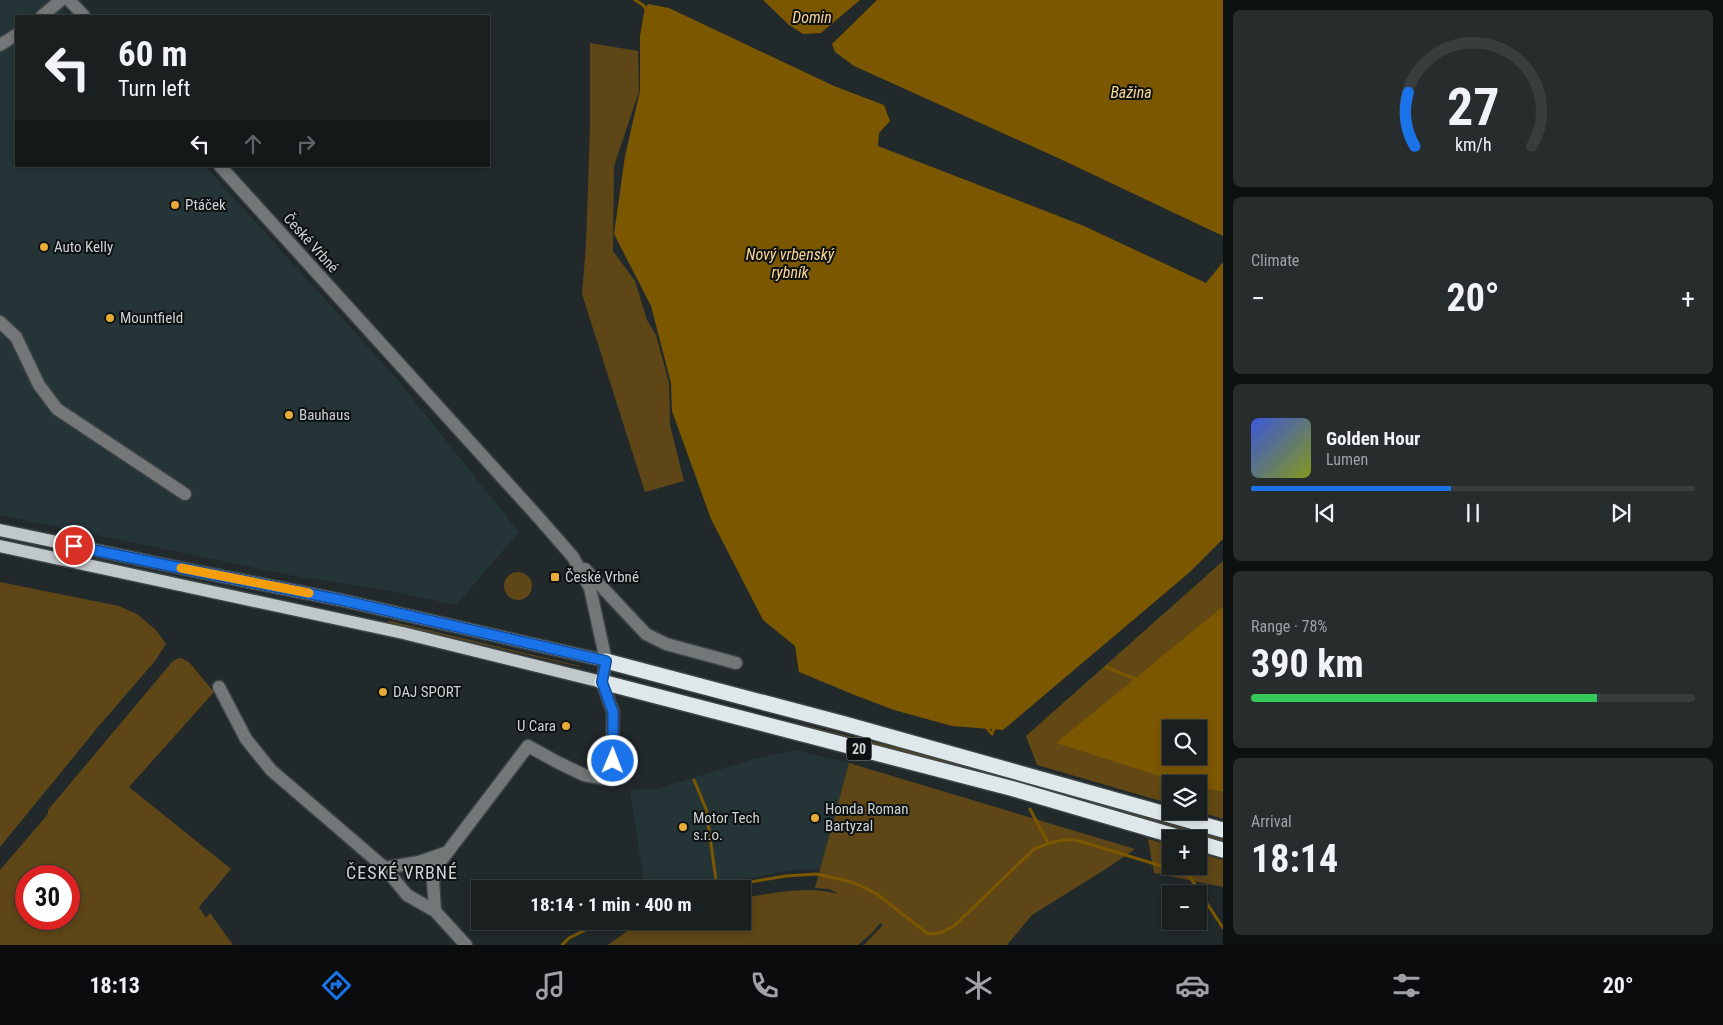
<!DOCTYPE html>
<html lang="en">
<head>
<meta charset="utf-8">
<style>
  :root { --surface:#1a1f20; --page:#272c2d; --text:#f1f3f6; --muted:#9fa2a5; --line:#383d3e; --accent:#1a73e8 }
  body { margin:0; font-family:"Roboto Condensed",sans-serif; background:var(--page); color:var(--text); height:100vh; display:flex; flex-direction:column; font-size:19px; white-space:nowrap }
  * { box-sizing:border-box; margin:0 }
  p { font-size:16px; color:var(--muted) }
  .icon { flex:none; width:28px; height:28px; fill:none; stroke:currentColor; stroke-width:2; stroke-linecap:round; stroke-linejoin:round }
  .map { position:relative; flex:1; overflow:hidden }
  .side { display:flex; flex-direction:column; gap:10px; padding:10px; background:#0e1112; width:500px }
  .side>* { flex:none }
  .guide { position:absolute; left:15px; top:15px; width:475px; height:152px; border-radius:0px; box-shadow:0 2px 8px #0003,0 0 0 1px var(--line); background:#1a1f20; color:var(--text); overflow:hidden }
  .controls { position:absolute; left:1162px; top:720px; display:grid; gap:10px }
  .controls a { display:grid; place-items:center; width:45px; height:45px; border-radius:0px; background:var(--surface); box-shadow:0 2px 8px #0003,0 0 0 1px var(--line); font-size:25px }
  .speed { position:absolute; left:15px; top:865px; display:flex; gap:10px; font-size:25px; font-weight:700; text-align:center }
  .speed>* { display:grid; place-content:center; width:65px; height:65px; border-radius:50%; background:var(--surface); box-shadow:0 2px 8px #0003,0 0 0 1px var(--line); line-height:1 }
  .speed .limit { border:8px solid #d22; background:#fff; color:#111 }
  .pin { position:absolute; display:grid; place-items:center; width:42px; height:42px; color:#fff; margin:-21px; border:2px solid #fff; border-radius:50%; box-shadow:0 1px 5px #0007 }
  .me { position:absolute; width:55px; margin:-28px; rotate:1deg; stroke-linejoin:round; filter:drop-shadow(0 0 4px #0008) }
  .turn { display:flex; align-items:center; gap:18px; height:105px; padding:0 20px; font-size:22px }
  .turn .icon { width:65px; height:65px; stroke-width:2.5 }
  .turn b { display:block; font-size:35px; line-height:42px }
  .lanes { display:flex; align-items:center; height:48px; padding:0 20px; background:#0003; justify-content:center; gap:25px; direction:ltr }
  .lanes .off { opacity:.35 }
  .big { font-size:38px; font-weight:700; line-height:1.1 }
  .side .card { flex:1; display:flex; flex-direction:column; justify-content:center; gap:8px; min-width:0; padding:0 18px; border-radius:8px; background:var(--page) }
  .side .dial { align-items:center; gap:0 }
  .dial svg { height:130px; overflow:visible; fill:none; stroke:var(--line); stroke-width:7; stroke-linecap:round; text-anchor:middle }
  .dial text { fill:var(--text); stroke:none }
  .song { display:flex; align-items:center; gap:15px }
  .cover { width:60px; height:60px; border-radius:8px; background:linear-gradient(135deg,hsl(230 70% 55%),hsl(70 70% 35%)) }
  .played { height:5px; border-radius:2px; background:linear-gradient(90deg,var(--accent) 45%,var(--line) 45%) }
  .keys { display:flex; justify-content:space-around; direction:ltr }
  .heat { display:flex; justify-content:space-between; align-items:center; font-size:28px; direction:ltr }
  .charge { height:8px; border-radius:4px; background:linear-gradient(90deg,#34c759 78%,var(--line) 0) }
  .trip { position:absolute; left:471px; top:880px; width:280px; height:50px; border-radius:0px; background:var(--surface); box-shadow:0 2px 8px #0003,0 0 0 1px var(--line); font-weight:700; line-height:50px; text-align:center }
  .dock { display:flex; height:80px; justify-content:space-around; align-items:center; background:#0a0c0d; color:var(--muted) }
  .dock .icon { width:35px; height:35px }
  .dock .active { color:var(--accent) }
  .dock b { font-size:22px; color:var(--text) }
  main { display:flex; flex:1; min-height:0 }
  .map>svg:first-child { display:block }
  .built { fill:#243437 }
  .green { fill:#5e4617; fill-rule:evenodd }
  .forest { fill:#624815 }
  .water { fill:#7b5700; fill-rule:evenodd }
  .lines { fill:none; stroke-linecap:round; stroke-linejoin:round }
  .stream { stroke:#7b5700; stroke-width:3 }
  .minor-casing { stroke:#3d4446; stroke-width:15 }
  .major-casing { stroke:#3d4446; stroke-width:15 }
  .highway-casing { stroke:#3d4446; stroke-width:18 }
  .minor { stroke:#737778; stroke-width:12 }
  .major { stroke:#c0c8ca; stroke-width:12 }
  .highway { stroke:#dee8ea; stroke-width:15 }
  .route-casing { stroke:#114b97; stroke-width:12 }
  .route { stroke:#1a73e8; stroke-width:9 }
  .slow { stroke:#f59e0b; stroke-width:9 }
  .poi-dot { fill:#e6ac36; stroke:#0e1112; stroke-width:2 }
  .labels { text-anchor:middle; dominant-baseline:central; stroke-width:4; stroke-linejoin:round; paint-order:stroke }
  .shield { fill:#0e1112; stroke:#949899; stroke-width:1 }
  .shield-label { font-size:14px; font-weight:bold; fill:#cdd2d3 }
  .poi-label { font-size:15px; fill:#cdd2d3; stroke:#0e1112; text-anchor:start }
  .street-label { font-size:15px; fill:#cdd2d3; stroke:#0e1112 }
  .water-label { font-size:16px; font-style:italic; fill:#fbd593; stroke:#0e1112 }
  .quarter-label { font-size:18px; letter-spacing:1px; fill:#cdd2d3; stroke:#0e1112 }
</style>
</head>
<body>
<main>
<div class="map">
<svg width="1223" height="945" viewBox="0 0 1223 945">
  <rect width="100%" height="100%" fill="#22292b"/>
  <!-- built -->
  <path class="built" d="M 0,0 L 55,0 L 69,16 L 16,16 L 16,166 L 205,166 L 396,378 L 519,532 L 456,605 L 380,589 L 294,576 L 0,515 Z
    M 795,750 L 849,763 L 820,870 L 800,869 L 685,889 L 645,889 L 630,790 L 657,789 L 754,759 Z"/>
  <!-- green -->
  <path class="green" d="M 590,43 L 638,51 L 639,91 L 614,166 L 613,251 L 635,281 L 647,320 L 656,335 L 669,383 L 670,425 L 684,481 L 645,492 L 582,294 L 586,244 L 590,128 Z
    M504 586a14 14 0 1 1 28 0a14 14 0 1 1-28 0Z
    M 0,582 L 119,606 L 137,614 L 156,630 L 166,644 L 155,661 L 98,727 L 0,847 Z
    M 390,621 L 580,666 L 580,667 L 389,623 L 387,622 Z
    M 181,658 L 189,662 L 214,692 L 129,787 L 231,869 L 199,907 L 206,918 L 210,913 L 233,945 L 0,945 L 0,870 L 48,814 L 48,810 L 172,662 L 176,659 ZM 26,876 L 69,876 L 69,919 L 26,919 Z
    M 629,682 L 983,769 L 1223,839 L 1223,844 L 944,764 Z
    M 849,763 L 1135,849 L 1109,867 L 1032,915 L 1007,945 L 864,945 L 883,925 L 880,923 L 874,931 L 858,945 L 608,945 L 641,921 L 742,921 L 743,898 C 775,893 807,885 839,894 L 829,889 L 815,888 Z
    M 1148,839 L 1171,845 L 1171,866 L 1199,866 L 1199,853 L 1223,860 L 1223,887 L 1154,873 Z"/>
  <!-- forest -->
  <path class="forest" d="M 1223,561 L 1223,606 L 1057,743 L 1183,784 L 1171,784 L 1171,804 L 1037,765 L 1026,736 Z
    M 1199,788 L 1223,792 L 1223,819 L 1197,811 L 1199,811 Z"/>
  <!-- water -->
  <path class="water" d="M 763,0 L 860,0 L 821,33 L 803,34 L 789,25 Z
    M 877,0 L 1223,0 L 1223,236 L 1058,158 L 854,66 L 835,52 L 832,44 Z
    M 649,4 L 669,8 L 834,86 L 884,105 L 890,121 L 879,133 L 878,146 L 1084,226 L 1206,283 L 1223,262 L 1223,539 L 1190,572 L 1003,730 L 952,726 L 894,710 L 857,696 L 799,672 L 795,646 L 763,620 L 711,519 L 672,411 L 671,383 L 651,306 L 614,234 L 625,156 L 640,91 L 640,36 L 645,7 Z
    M 1223,606 L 1223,792 L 1199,788 L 1199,784 L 1183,784 L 1056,743 ZM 1171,729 L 1199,729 L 1199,756 L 1171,756 Z"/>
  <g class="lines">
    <!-- stream -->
    <path class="stream" d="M 635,0 L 643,5 L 646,9
      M 1106,667 L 1138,680
      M 985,726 L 992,734 L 995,726
      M 694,780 L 706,809 L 717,887
      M 1030,809 L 1048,843
      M 708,889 L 786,876 L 816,874 L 852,882 L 877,894 L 928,934 L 940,933 L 954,926 L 1034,849 C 1048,843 1060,839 1076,840 L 1188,874 L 1223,928
      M 562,945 L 569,938 L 604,921"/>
    <defs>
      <path id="minor" d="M 69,0 L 84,16
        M 42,16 L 61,0
        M 0,45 L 16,35
        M 220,166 L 539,518 L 573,557 L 590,588 L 606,661 L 602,682 L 613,712 L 612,780 L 584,775 L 557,762 L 528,746 L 437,866 L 433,880 L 435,911 L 466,945
        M 0,322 L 16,337 L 39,385 L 57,409 L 185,494
        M 585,569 L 646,634 L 666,644 L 736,663
        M 219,687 L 246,739 L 271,770 L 385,868 L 407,895 L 435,911
        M 385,868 L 419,862 L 445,853"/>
      <path id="major" d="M 0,530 L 195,571 L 341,600 L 606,661
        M 0,546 L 403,633 L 602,682"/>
      <path id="highway" d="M 606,661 L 845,724 L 1223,830
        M 602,682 L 1014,789 L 1185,839
        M 1199,843 L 1223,850"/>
    </defs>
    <!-- minor casing -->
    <use href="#minor" class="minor-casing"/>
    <!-- major casing -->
    <use href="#major" class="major-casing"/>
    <!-- highway casing -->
    <use href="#highway" class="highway-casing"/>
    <!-- minor -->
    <use href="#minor" class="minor"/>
    <!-- major -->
    <use href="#major" class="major"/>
    <!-- highway -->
    <use href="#highway" class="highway"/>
  </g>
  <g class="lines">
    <defs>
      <path id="route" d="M 74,546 L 195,571 L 341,600 L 606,661 L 602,682 L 613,712 L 613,761"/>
    </defs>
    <!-- route casing -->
    <use href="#route" class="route-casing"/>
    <!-- route -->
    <use href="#route" class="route"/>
    <!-- slow -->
    <path class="slow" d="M 181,568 L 309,593"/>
  </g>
  <!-- markers -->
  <g class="poi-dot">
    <circle cx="175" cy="205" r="5"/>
    <circle cx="44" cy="247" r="5"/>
    <circle cx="110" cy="318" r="5"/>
    <circle cx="289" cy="415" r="5"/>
    <rect x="550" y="572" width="10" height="10" rx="2.5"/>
    <circle cx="383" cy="692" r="5"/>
    <circle cx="566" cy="726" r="5"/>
    <circle cx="815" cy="818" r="5"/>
    <circle cx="683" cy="827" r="5"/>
  </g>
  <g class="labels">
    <!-- shield labels -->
    <rect class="shield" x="846.5" y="737.5" width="25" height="23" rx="4"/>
    <g class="shield-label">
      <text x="859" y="749">20</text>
    </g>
    <!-- poi labels -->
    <g class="poi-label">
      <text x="185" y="205">Ptáček</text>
      <text x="54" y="247">Auto Kelly</text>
      <text x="120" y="318">Mountfield</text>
      <text x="299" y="415">Bauhaus</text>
      <text x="565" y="577">České Vrbné</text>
      <text x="393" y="692">DAJ SPORT</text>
      <text x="556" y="726" text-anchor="end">U Cara</text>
      <text x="825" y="809">Honda Roman<tspan x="825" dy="17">Bartyzal</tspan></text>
      <text x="693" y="818">Motor Tech<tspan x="693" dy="17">s.r.o.</tspan></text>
    </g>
    <!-- street labels -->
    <g class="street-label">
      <text transform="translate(311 243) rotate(48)">České Vrbné</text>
    </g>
    <!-- water labels -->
    <g class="water-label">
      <text x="812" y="17">Domin</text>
      <text x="1131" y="92">Bažina</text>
      <text x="790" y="254">Nový vrbenský<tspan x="790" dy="18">rybník</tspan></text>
    </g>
    <!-- quarter labels -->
    <g class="quarter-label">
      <text x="402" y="872">ČESKÉ VRBNÉ</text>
    </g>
  </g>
</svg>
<div class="controls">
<a><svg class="icon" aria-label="search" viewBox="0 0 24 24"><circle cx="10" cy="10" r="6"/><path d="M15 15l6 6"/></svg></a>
<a><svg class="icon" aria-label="layers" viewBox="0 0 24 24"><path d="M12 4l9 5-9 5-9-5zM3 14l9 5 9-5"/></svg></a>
<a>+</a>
<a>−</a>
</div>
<div class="speed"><div class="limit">30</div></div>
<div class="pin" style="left:74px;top:546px;background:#d93025"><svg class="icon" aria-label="arrive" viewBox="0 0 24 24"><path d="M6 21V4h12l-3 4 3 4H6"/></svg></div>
<svg class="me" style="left:613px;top:761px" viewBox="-20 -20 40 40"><circle r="17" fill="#1a73e8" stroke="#fff" stroke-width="3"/><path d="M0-11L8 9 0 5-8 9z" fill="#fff"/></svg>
<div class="trip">18:14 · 1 min · 400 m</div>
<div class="guide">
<div class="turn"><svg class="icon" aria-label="left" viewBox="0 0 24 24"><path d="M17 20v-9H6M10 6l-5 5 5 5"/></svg><div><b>60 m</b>Turn left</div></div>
<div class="lanes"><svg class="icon" aria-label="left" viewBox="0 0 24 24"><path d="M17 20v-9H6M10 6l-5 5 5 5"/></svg><svg class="icon off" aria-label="ahead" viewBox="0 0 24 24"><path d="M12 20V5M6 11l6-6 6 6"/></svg><svg class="icon off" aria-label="right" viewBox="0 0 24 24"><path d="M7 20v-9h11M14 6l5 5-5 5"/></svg></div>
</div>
</div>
<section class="side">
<div class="card dial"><svg viewBox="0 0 100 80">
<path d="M14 69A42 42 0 1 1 86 69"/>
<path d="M14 69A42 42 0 0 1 10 36" stroke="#1a73e8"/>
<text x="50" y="56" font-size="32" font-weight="700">27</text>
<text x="50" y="72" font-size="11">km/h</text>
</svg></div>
<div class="card"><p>Climate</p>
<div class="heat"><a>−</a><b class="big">20°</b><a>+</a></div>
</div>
<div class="card">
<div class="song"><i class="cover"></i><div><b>Golden Hour</b><p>Lumen</p></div></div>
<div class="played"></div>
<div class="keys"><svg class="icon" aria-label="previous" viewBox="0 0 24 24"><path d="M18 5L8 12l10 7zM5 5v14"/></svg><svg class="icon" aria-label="pause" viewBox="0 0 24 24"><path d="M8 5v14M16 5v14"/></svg><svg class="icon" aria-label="next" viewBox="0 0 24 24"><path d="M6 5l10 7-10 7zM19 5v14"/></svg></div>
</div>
<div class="card"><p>Range · 78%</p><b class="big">390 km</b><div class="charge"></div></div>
<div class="card"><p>Arrival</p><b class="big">18:14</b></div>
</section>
</main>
<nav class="dock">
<b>18:13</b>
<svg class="icon active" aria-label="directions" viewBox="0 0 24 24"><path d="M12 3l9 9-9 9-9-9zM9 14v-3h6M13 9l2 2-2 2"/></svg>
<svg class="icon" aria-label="music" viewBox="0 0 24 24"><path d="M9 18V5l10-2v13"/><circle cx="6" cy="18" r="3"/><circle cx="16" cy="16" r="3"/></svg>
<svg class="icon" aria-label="phone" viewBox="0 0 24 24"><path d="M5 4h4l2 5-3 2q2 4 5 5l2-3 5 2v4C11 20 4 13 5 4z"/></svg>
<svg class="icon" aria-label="climate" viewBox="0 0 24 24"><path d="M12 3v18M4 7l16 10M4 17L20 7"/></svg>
<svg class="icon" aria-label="car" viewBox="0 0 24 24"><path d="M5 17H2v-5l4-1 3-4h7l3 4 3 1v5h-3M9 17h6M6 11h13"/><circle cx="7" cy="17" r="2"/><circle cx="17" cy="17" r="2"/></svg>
<svg class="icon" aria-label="filters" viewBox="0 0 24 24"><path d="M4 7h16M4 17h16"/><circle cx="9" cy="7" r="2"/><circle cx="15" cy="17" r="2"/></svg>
<b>20°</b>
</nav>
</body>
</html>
